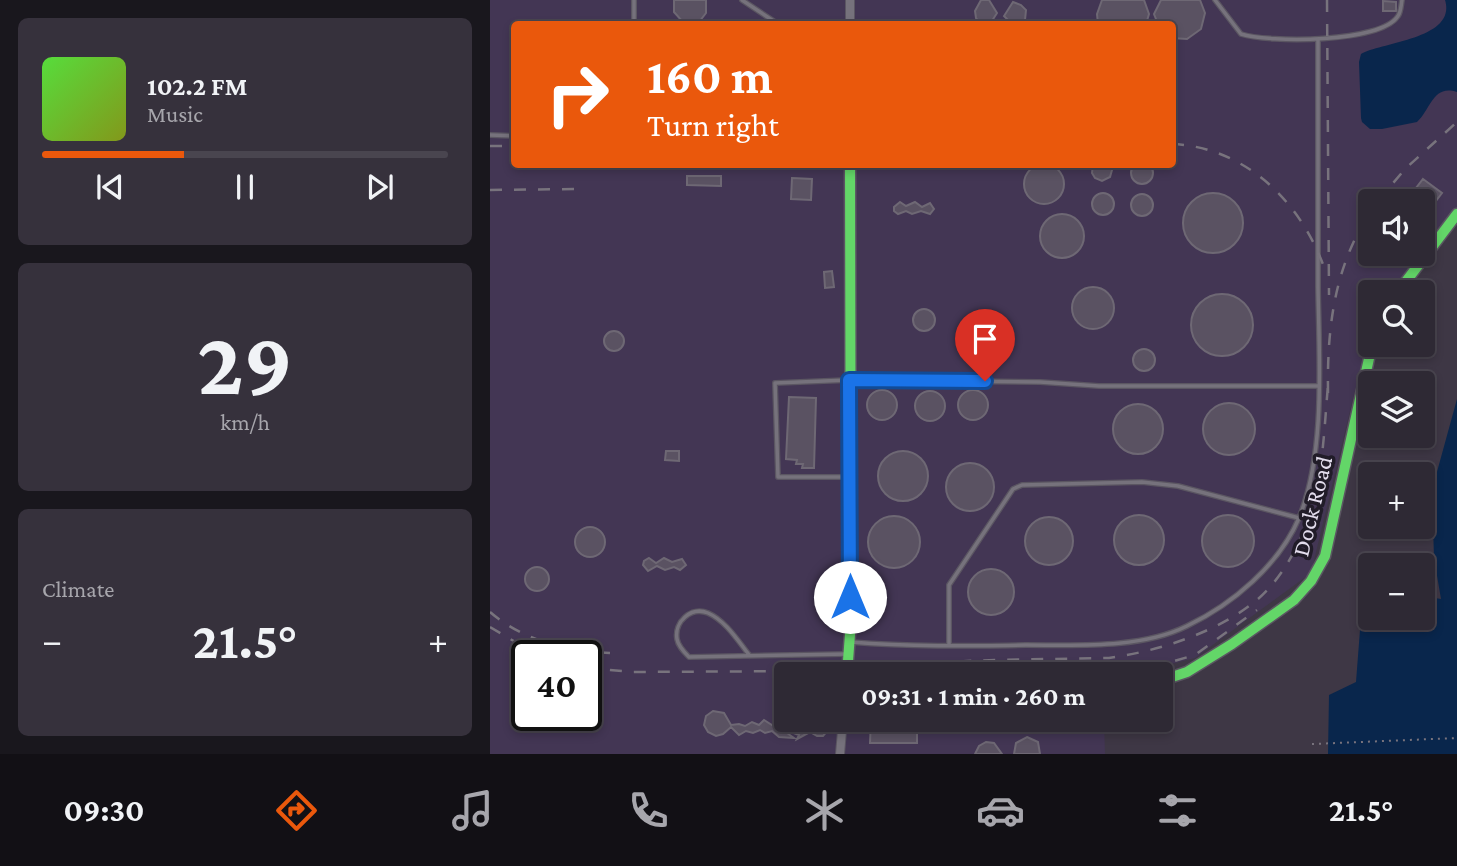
<!DOCTYPE html>
<html lang="en">
<head>
<meta charset="utf-8">
<style>
  :root { --surface:#2e2934; --page:#36313c; --text:#f1f3f6; --muted:#a7a6ac; --line:#49454f; --accent:#ea580c }
  body { margin:0; font-family:"Crimson Pro",serif; background:var(--page); color:var(--text); height:100vh; display:flex; flex-direction:column; font-size:26px; white-space:nowrap }
  * { box-sizing:border-box; margin:0 }
  p { font-size:23px; color:var(--muted) }
  .icon { flex:none; width:38px; height:38px; fill:none; stroke:currentColor; stroke-width:2; stroke-linecap:round; stroke-linejoin:round }
  .map { position:relative; flex:1; overflow:hidden }
  .panel { display:flex; flex-direction:column; gap:18px; padding:18px; background:#19171d; width:490px }
  .panel>* { flex:none }
  .hud { position:absolute; left:21px; top:21px; width:665px; height:147px; border-radius:7px; box-shadow:0 4px 10px #0003,0 0 0 2px var(--line); background:#ea580c; color:#fff; overflow:hidden }
  .buttons { position:absolute; left:868px; top:189px; display:grid; gap:14px }
  .buttons a { display:grid; place-items:center; width:77px; height:77px; border-radius:7px; background:var(--surface); box-shadow:0 4px 10px #0003,0 0 0 2px var(--line); font-size:35px }
  .speed { position:absolute; left:21px; top:640px; display:flex; gap:14px; font-size:35px; font-weight:700; text-align:center }
  .speed>* { display:grid; place-content:center; width:91px; height:91px; border-radius:50%; background:var(--surface); box-shadow:0 4px 10px #0003,0 0 0 2px var(--line); line-height:1 }
  .speed .limit { border:4px solid #111; border-radius:10px; background:#fff; color:#111 }
  .pin { position:absolute; display:grid; place-items:center; width:60px; height:60px; color:#fff; margin:-72px -30px; border-radius:50% 50% 50% 0; rotate:-45deg; box-shadow:0 0 7px #0007 }
  .pin .icon { rotate:45deg }
  .me { position:absolute; width:77px; margin:-38px; rotate:0deg; stroke-linejoin:round; filter:drop-shadow(0 0 5px #0008) }
  .turn { display:flex; align-items:center; gap:24px; height:147px; padding:0 21px; font-size:32px }
  .turn .icon { width:91px; height:91px; stroke-width:2.5 }
  .turn b { display:block; font-size:49px; line-height:60px }
  .big { font-size:52px; font-weight:700; line-height:1.1 }
  .panel .tile { flex:1; display:flex; flex-direction:column; justify-content:center; gap:10px; min-width:0; padding:0 24px; border-radius:10px; background:var(--page) }
  .panel .dial { align-items:center; gap:0 }
  .dial b { font-size:91px; line-height:1 }
  .song { display:flex; align-items:center; gap:21px }
  .cover { width:84px; height:84px; border-radius:10px; background:linear-gradient(135deg,hsl(110 70% 55%),hsl(70 70% 35%)) }
  .played { height:7px; border-radius:4px; background:linear-gradient(90deg,var(--accent) 35%,var(--line) 35%) }
  .keys { display:flex; justify-content:space-around; direction:ltr }
  .heat { display:flex; justify-content:space-between; align-items:center; font-size:38px; direction:ltr }
  .trip { position:absolute; left:284px; top:662px; width:399px; height:70px; border-radius:7px; background:var(--surface); box-shadow:0 4px 10px #0003,0 0 0 2px var(--line); font-weight:700; line-height:70px; text-align:center }
  .dock { display:flex; height:112px; justify-content:space-around; align-items:center; background:#121015; color:var(--muted) }
  .dock .icon { width:49px; height:49px }
  .dock .current { color:var(--accent) }
  .dock b { font-size:32px; color:var(--text) }
  main { display:flex; flex:1; min-height:0 }
  .map>svg:first-child { display:block }
  .built { fill:#433654; fill-rule:evenodd }
  .water { fill:#09264c }
  .building { fill:#5a5262; stroke:#6e6874; stroke-width:2 }
  .lines { fill:none; stroke-linecap:round; stroke-linejoin:round }
  .lane-casing { stroke:#5b5662; stroke-width:6 }
  .street-casing { stroke:#5b5662; stroke-width:10 }
  .fast-casing { stroke:#5b5662; stroke-width:13 }
  .path { stroke:#78737d; stroke-width:2; stroke-dasharray:2 5; stroke-linecap:butt }
  .lane { stroke:#76727c; stroke-width:3.5 }
  .street { stroke:#76727c; stroke-width:8 }
  .fast { stroke:#63d668; stroke-width:10 }
  .rail { stroke:#78737d; stroke-width:2.5; stroke-dasharray:12 12; stroke-linecap:butt }
  .route-casing { stroke:#114b97; stroke-width:18 }
  .route { stroke:#1a73e8; stroke-width:12 }
  .labels { text-anchor:middle; dominant-baseline:central; stroke-width:7; stroke-linejoin:round; paint-order:stroke }
  .street-label { font-size:24px; fill:#e3dded; stroke:#211c28 }
</style>
</head>
<body>
<main>
<section class="panel">
<div class="tile">
<div class="song"><i class="cover"></i><div><b>102.2 FM</b><p>Music</p></div></div>
<div class="played"></div>
<div class="keys"><svg class="icon" aria-label="previous" viewBox="0 0 24 24"><path d="M18 5L8 12l10 7zM5 5v14"/></svg><svg class="icon" aria-label="pause" viewBox="0 0 24 24"><path d="M8 5v14M16 5v14"/></svg><svg class="icon" aria-label="next" viewBox="0 0 24 24"><path d="M6 5l10 7-10 7zM19 5v14"/></svg></div>
</div>
<div class="tile dial"><b>29</b><p>km/h</p></div>
<div class="tile"><p>Climate</p>
<div class="heat"><a>−</a><b class="big">21.5°</b><a>+</a></div>
</div>
</section>
<div class="map">
<svg width="967" height="754" viewBox="0 0 967 754">
  <rect width="100%" height="100%" fill="#3e3745"/>
  <!-- built -->
  <path class="built" d="M 0,0 L 967,0 L 967,211 L 904,292 L 880,292 L 880,328 L 821,573 L 705,658 L 642,674 L 296,674 L 296,719 L 614,719 L 615,754 L 0,754 ZM 24,24 L 682,24 L 682,164 L 24,164 ZM 880,201 L 933,201 L 933,254 L 880,254 ZM 37,656 L 96,656 L 96,716 L 37,716 Z"/>
  <!-- water -->
  <path class="water" d="M 955,0 L 967,0 L 967,92 C 943,84 941,109 927,122 L 892,129 L 880,129 L 872,122 L 871,118 L 869,62 L 871,54 C 892,42 967,39 955,0 Z
    M 967,399 L 967,754 L 838,754 L 839,695 L 866,682 L 871,617 L 933,618 L 933,596 L 951,599 L 944,558 L 942,490 Z"/>
  <!-- building -->
  <path class="building" d="M 184,0 L 216,0 L 216,13 L 209,22 L 197,24 L 192,21 L 184,12 Z
    M 491,0 L 499,0 L 507,13 L 500,24 L 490,23 L 486,18 L 485,11 Z
    M 612,0 L 654,0 L 659,14 L 656,24 L 608,24 L 607,14 Z
    M 671,0 L 710,0 L 715,13 L 711,29 L 697,39 L 682,38 L 682,24 L 668,24 L 664,14 Z
    M 893,1 L 906,2 L 906,11 L 893,11 Z
    M 523,2 L 531,5 L 536,10 L 535,20 L 530,24 L 522,24 L 514,16 Z
    M641 173a11 11 0 1 1 22 0a11 11 0 1 1-22 0Z
    M534 184a20 20 0 1 1 40 0a20 20 0 1 1-40 0Z
    M 603,164 L 620,164 L 622,170 L 620,177 L 612,181 L 605,178 L 602,173 Z
    M 197,176 L 231,176 L 231,186 L 197,185 Z
    M 302,178 L 322,179 L 321,200 L 301,199 Z
    M 933,179 L 952,193 L 933,218 L 933,201 L 916,201 Z
    M602 204a11 11 0 1 1 22 0a11 11 0 1 1-22 0Z
    M693 223a30 30 0 1 1 60 0a30 30 0 1 1-60 0Z
    M641 205a11 11 0 1 1 22 0a11 11 0 1 1-22 0Z
    M 410,202 L 416,206 L 425,202 L 432,207 L 440,203 L 444,209 L 440,214 L 431,211 L 422,214 L 416,211 L 408,214 L 404,211 L 404,207 Z
    M550 236a22 22 0 1 1 44 0a22 22 0 1 1-44 0Z
    M 342,271 L 344,287 L 335,288 L 334,272 Z
    M582 308a21 21 0 1 1 42 0a21 21 0 1 1-42 0Z
    M701 325a31 31 0 1 1 62 0a31 31 0 1 1-62 0Z
    M423 320a11 11 0 1 1 22 0a11 11 0 1 1-22 0Z
    M114 341a10 10 0 1 1 20 0a10 10 0 1 1-20 0Z
    M643 360a11 11 0 1 1 22 0a11 11 0 1 1-22 0Z
    M468 405a15 15 0 1 1 30 0a15 15 0 1 1-30 0Z
    M377 405a15 15 0 1 1 30 0a15 15 0 1 1-30 0Z
    M425 406a15 15 0 1 1 30 0a15 15 0 1 1-30 0Z
    M 299,397 L 326,398 L 324,468 L 312,468 L 313,464 L 306,464 L 307,460 L 296,459 Z
    M713 429a26 26 0 1 1 52 0a26 26 0 1 1-52 0Z
    M623 429a25 25 0 1 1 50 0a25 25 0 1 1-50 0Z
    M 176,451 L 189,451 L 189,461 L 175,460 Z
    M388 476a25 25 0 1 1 50 0a25 25 0 1 1-50 0Z
    M456 487a24 24 0 1 1 48 0a24 24 0 1 1-48 0Z
    M624 540a25 25 0 1 1 50 0a25 25 0 1 1-50 0Z
    M712 541a26 26 0 1 1 52 0a26 26 0 1 1-52 0Z
    M378 542a26 26 0 1 1 52 0a26 26 0 1 1-52 0Z
    M535 541a24 24 0 1 1 48 0a24 24 0 1 1-48 0Z
    M85 542a15 15 0 1 1 30 0a15 15 0 1 1-30 0Z
    M 159,558 L 166,563 L 174,558 L 182,562 L 192,559 L 196,565 L 190,570 L 184,567 L 175,570 L 167,566 L 158,571 L 153,565 L 154,561 Z
    M35 579a12 12 0 1 1 24 0a12 12 0 1 1-24 0Z
    M478 592a23 23 0 1 1 46 0a23 23 0 1 1-46 0Z
    M 223,711 L 234,713 L 241,725 L 249,724 L 255,726 L 262,722 L 269,725 L 274,720 L 282,725 L 291,720 L 301,724 L 306,719 L 315,719 L 320,724 L 324,719 L 336,719 L 339,729 L 333,736 L 327,736 L 320,732 L 307,739 L 309,735 L 301,732 L 297,733 L 304,738 L 289,737 L 282,731 L 275,733 L 270,730 L 263,733 L 256,731 L 249,735 L 241,727 L 233,734 L 226,736 L 218,732 L 214,725 L 216,716 Z
    M 381,719 L 427,719 L 427,743 L 380,743 Z
    M 537,737 L 548,742 L 550,754 L 524,754 L 526,743 Z
    M 496,742 L 504,743 L 512,754 L 485,754 L 489,746 Z"/>
  <g class="lines">
    <defs>
      <path id="lane" d="M 252,0 L 288,24
        M 725,0 L 751,34 C 779,43 891,43 908,16 C 911,12 911,5 912,0
        M 144,24 L 144,0
        M 0,135 L 24,136
        M 357,477 L 288,477 L 285,383 L 359,380 L 550,382 L 609,386 L 829,386
        M 361,642 C 419,647 477,646 536,645 C 586,645 651,649 697,626 C 743,604 789,565 809,518 C 836,452 829,358 828,287 C 828,205 828,122 828,39
        M 459,645 L 459,585 L 523,489 L 532,485 L 652,482 L 688,486 L 809,518
        M 260,656 C 248,641 236,621 218,613 C 201,606 184,622 187,639 C 188,646 194,652 199,657 L 358,654"/>
      <path id="street" d="M 360,0 L 360,24
        M 350,754 L 353,719"/>
      <path id="fast" d="M 908,292 L 967,214
        M 357,674 L 361,621 L 360,164
        M 670,681 L 697,672 L 742,644 L 804,600 L 821,581 L 835,556 L 882,345"/>
    </defs>
    <!-- lane casing -->
    <use href="#lane" class="lane-casing"/>
    <!-- street casing -->
    <use href="#street" class="street-casing"/>
    <!-- fast casing -->
    <use href="#fast" class="fast-casing"/>
    <!-- path -->
    <path class="path" d="M 822,744 L 967,738"/>
    <!-- lane -->
    <use href="#lane" class="lane"/>
    <!-- street -->
    <use href="#street" class="street"/>
    <!-- fast -->
    <use href="#fast" class="fast"/>
    <!-- rail -->
    <path class="rail" d="M 837,0 L 839,295
      M 682,144 C 756,147 812,203 835,270
      M 0,146 L 24,146
      M 0,190 L 90,189
      M 888,201 L 915,169 L 967,122
      M 838,393 C 837,328 844,268 880,212
      M 0,612 C 34,641 76,651 120,653
      M 0,627 L 49,656
      M 96,668 L 142,672 L 335,671
      M 466,670 L 615,671 L 647,666
      M 350,674 C 439,658 529,660 619,658 C 669,651 729,632 768,599 C 790,580 807,550 817,523 C 833,480 834,430 838,385
      M 639,674 L 705,655 L 767,610"/>
  </g>
  <g class="lines">
    <defs>
      <path id="route" d="M 360,597 L 359,380 L 495,381"/>
    </defs>
    <!-- route casing -->
    <use href="#route" class="route-casing"/>
    <!-- route -->
    <use href="#route" class="route"/>
  </g>
  <g class="labels">
    <!-- street labels -->
    <g class="street-label">
      <text transform="translate(822 506) rotate(-76)">Dock Road</text>
    </g>
  </g>
</svg>
<div class="buttons">
<a><svg class="icon" aria-label="sound" viewBox="0 0 24 24"><path d="M4 9h4l5-4v14l-5-4H4zM17 9q2 3 0 6"/></svg></a>
<a><svg class="icon" aria-label="search" viewBox="0 0 24 24"><circle cx="10" cy="10" r="6"/><path d="M15 15l6 6"/></svg></a>
<a><svg class="icon" aria-label="layers" viewBox="0 0 24 24"><path d="M12 4l9 5-9 5-9-5zM3 14l9 5 9-5"/></svg></a>
<a>+</a>
<a>−</a>
</div>
<div class="speed"><div class="limit">40</div></div>
<div class="pin" style="left:495px;top:381px;background:#d93025"><svg class="icon" aria-label="arrive" viewBox="0 0 24 24"><path d="M6 21V4h12l-3 4 3 4H6"/></svg></div>
<svg class="me" style="left:360px;top:597px" viewBox="-20 -20 40 40"><circle r="19" fill="#fff"/><path d="M0-13L10 11 0 6-10 11z" fill="#1a73e8"/></svg>
<div class="trip">09:31 · 1 min · 260 m</div>
<div class="hud">
<div class="turn"><svg class="icon" aria-label="right" viewBox="0 0 24 24"><path d="M7 20v-9h11M14 6l5 5-5 5"/></svg><div><b>160 m</b>Turn right</div></div>
</div>
</div>
</main>
<nav class="dock">
<b>09:30</b>
<svg class="icon current" aria-label="directions" viewBox="0 0 24 24"><path d="M12 3l9 9-9 9-9-9zM9 14v-3h6M13 9l2 2-2 2"/></svg>
<svg class="icon" aria-label="music" viewBox="0 0 24 24"><path d="M9 18V5l10-2v13"/><circle cx="6" cy="18" r="3"/><circle cx="16" cy="16" r="3"/></svg>
<svg class="icon" aria-label="phone" viewBox="0 0 24 24"><path d="M5 4h4l2 5-3 2q2 4 5 5l2-3 5 2v4C11 20 4 13 5 4z"/></svg>
<svg class="icon" aria-label="climate" viewBox="0 0 24 24"><path d="M12 3v18M4 7l16 10M4 17L20 7"/></svg>
<svg class="icon" aria-label="car" viewBox="0 0 24 24"><path d="M5 17H2v-5l4-1 3-4h7l3 4 3 1v5h-3M9 17h6M6 11h13"/><circle cx="7" cy="17" r="2"/><circle cx="17" cy="17" r="2"/></svg>
<svg class="icon" aria-label="filters" viewBox="0 0 24 24"><path d="M4 7h16M4 17h16"/><circle cx="9" cy="7" r="2"/><circle cx="15" cy="17" r="2"/></svg>
<b>21.5°</b>
</nav>
</body>
</html>
